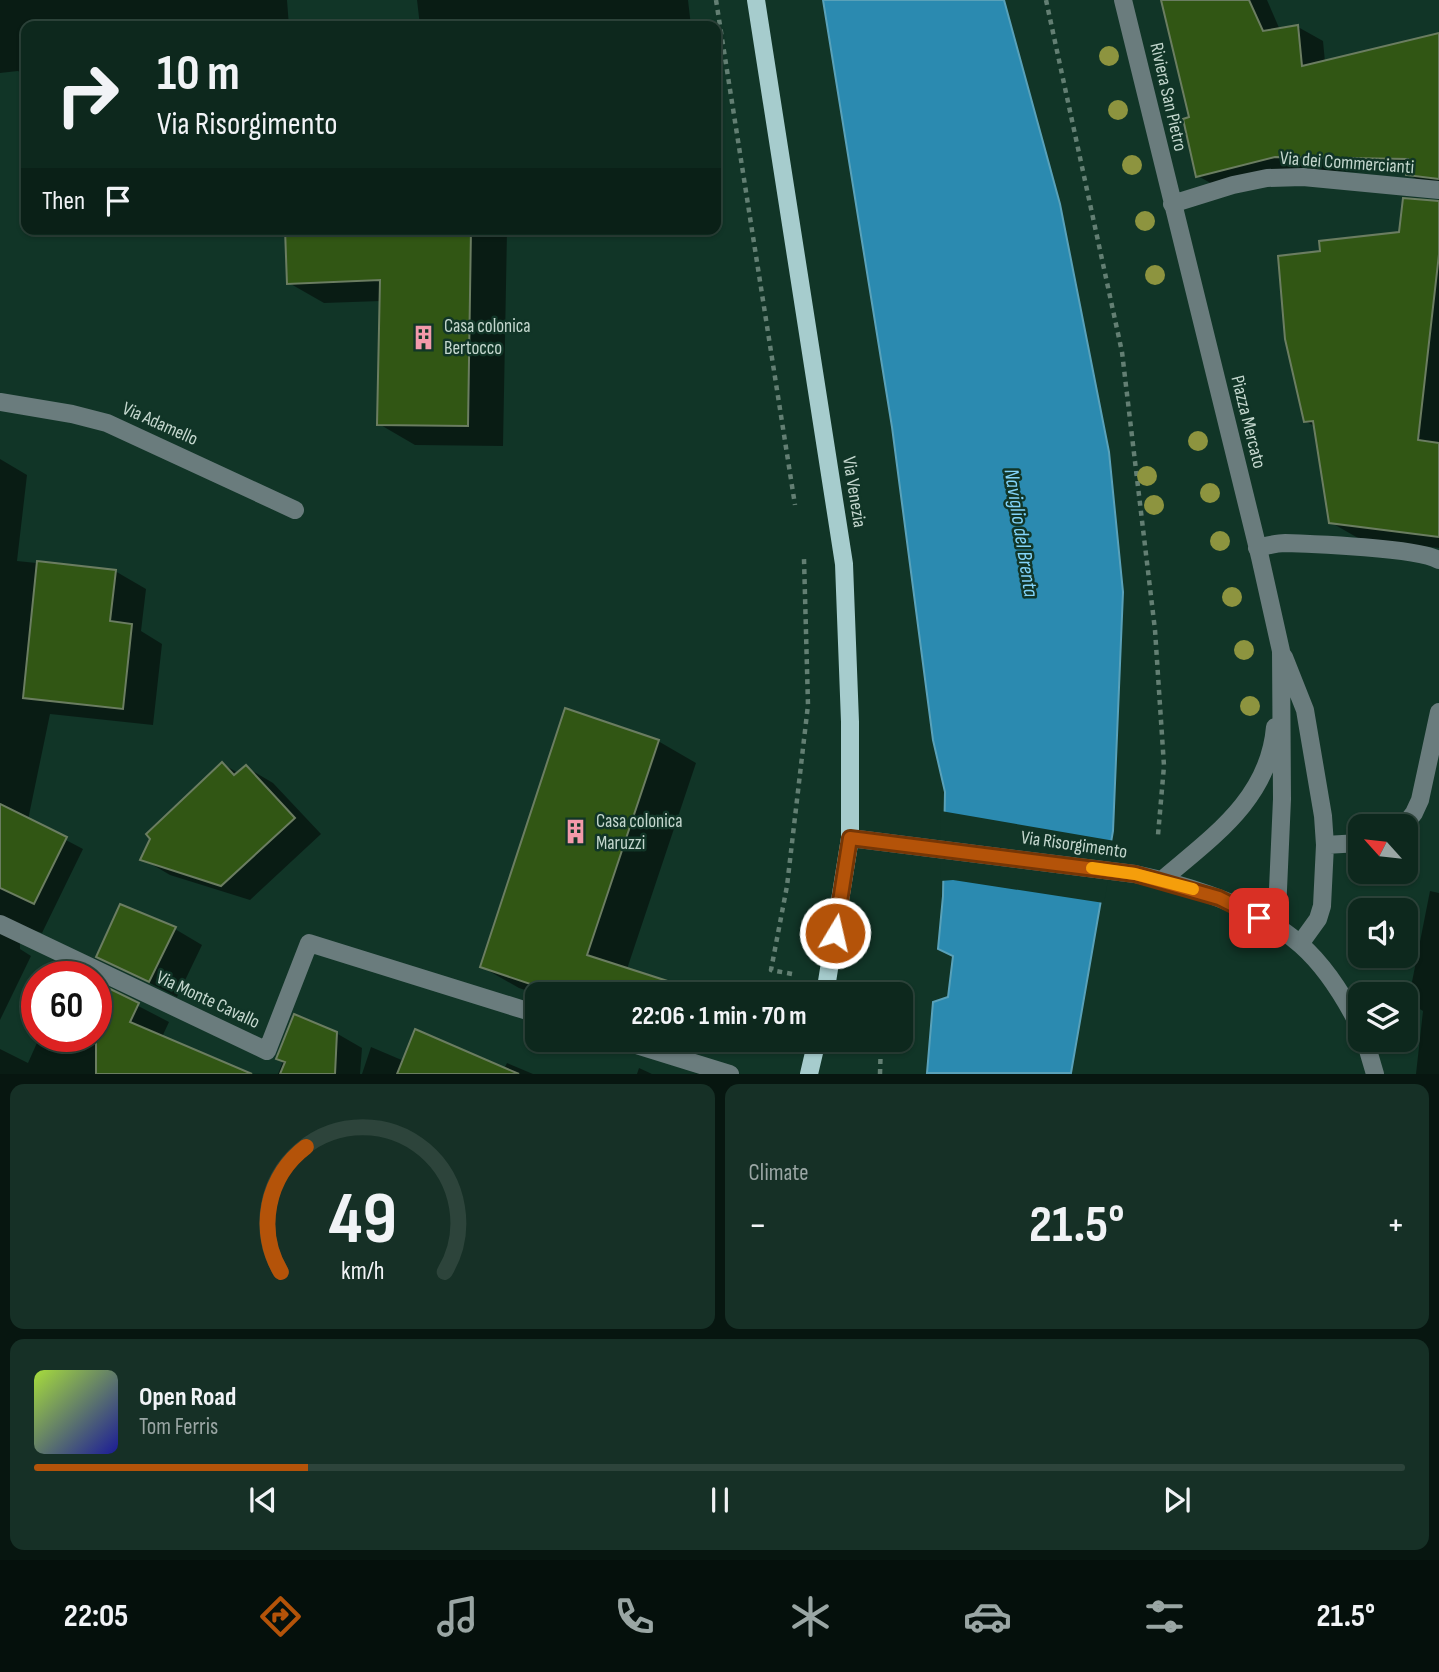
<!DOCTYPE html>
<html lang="en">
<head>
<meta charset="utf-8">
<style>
  :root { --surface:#0d281d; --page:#163026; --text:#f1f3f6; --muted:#9aa6a4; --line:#2d443b; --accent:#b45309 }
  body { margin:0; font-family:"Sofia Sans Condensed",sans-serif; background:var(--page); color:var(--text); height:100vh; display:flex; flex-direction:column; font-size:26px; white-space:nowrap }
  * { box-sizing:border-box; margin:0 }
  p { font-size:23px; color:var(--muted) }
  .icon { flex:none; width:38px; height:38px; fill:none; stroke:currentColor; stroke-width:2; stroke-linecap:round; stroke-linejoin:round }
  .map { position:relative; height:1074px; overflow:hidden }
  .details { display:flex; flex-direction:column; gap:10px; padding:10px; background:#071610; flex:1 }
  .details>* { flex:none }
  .top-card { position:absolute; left:21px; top:21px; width:700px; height:214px; border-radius:14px; box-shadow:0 2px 5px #0004,0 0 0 2px var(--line); background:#0d281d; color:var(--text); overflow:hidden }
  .needle { width:46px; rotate:297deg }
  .tools { position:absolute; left:1348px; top:814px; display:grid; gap:14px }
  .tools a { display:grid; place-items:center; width:70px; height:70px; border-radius:14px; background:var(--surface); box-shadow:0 2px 5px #0004,0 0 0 2px var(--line); font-size:35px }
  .speed { position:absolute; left:21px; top:961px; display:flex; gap:14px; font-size:35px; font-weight:700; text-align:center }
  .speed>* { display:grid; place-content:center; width:91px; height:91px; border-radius:50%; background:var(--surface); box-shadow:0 2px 5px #0004,0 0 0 2px var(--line); line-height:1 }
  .speed .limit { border:10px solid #d22; background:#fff; color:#111 }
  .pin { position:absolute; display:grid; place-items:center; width:60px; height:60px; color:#fff; margin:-30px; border-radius:14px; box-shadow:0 4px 10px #0006 }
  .me { position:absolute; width:77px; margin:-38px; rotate:9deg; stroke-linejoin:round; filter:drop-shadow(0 0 5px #0008) }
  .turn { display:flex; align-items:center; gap:24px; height:147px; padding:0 21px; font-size:32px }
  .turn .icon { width:91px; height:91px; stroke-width:2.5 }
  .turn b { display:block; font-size:49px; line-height:60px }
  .then { display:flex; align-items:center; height:66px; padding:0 21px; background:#0003; gap:14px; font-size:26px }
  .big { font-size:52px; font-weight:700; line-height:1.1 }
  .details .widget { flex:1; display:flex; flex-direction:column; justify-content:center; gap:10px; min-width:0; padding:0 24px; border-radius:14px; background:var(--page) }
  .details .dial { align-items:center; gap:0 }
  .dial svg { height:182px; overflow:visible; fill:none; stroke:var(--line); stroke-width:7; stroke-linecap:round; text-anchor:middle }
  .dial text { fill:var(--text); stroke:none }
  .song { display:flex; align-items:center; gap:21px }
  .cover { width:84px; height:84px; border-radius:10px; background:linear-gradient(135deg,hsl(80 70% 55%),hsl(240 70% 35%)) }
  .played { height:7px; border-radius:4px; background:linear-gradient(90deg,var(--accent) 20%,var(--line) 20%) }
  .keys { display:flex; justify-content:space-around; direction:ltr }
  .heat { display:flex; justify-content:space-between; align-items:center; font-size:38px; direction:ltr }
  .details .tiles { flex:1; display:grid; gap:10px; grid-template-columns:1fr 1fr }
  .widget:last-child { grid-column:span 2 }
  .trip { position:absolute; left:525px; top:982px; width:388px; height:70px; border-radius:14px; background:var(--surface); box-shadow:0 2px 5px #0004,0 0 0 2px var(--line); font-weight:700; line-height:70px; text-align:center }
  .dock { display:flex; height:112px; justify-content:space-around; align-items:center; background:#05100c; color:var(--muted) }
  .dock .icon { width:49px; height:49px }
  .dock .on { color:var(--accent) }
  .dock b { font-size:32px; color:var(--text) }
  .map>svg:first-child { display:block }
  .water { fill:#2b8ab0; stroke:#59a1b9; stroke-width:2 }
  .pier { fill:#113527 }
  .shadow { fill:#0007 }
  .building { fill:#315614; stroke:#6b7d61; stroke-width:2 }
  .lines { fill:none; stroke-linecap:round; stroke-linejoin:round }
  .path { stroke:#637f73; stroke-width:4.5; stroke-dasharray:5 5; stroke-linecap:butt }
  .minor { stroke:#6a7c7d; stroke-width:18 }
  .major { stroke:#a6cccd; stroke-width:18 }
  .tree { fill:#8d943f }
  .route-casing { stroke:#753606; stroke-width:18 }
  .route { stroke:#b45309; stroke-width:12 }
  .slow { stroke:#f59e0b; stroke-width:12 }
  .labels { text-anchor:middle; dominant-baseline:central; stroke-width:5; stroke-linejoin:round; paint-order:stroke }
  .street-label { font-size:19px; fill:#c4d7ce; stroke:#113527 }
  .poi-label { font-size:19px; fill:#c4d7ce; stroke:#113527; text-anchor:start }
  .water-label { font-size:21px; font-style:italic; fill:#83d4fa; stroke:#113527 }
</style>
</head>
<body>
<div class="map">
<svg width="1439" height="1074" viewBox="0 0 1439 1074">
  <rect width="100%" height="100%" fill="#113527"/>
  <!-- water -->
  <path class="water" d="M 823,0 L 1004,0 L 1060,204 L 1109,452 L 1123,592 L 1113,831 L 1071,1073 L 927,1073 L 933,1002 L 948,997 L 953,956 L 938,949 L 943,896 L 945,792 L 933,740 L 892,427 Z"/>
  <!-- pier -->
  <path class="pier" d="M 941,811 L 1115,841 L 1104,903 L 953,880 L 940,881 Z"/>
  <!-- shadow -->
  <path class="shadow" d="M 0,0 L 287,0 L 289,26 L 26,26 L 26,76 L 18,71 L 0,73 Z
    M 417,0 L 688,0 L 691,26 L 420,26 Z
    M 1187,0 L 1267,0 L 1280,30 L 1298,27 L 1323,41 L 1325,62 L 1439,45 L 1439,190 L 1433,189 L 1408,174 L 1408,172 L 1302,171 L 1223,190 L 1198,176 L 1191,118 Z
    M 1439,203 L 1439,548 L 1358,538 L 1330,522 L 1316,427 L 1305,421 L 1322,253 L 1401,233 Z
    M 287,229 L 501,229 L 507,232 L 503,446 L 415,445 L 379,424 L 381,301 L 324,303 L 289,283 Z
    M 0,459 L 27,475 L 17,561 L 115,571 L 146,589 L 141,631 L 162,644 L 153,725 L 50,714 L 28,820 L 83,849 L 42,933 L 30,929 L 20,936 L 20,949 L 31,956 L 0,1020 Z
    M 658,741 L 696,763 L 627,969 L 660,980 L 683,994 L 537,994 L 519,988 L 482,967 Z
    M 223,764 L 238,773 L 246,767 L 273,783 L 321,834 L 250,900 L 170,875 L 143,859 Z
    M 1430,891 L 1439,893 L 1439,1074 L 1416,1074 L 1423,1011 L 1408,1002 Z
    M 175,929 L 202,945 L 177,997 L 97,956 Z
    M 96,984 L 169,1022 L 162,1037 L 210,1074 L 0,1074 L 0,1049 L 28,1063 L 40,1036 L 96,1036 Z
    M 336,1033 L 362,1048 L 360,1074 L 278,1074 L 283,1061 Z
    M 371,1047 L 404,1061 L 504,1069 L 507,1063 L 533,1074 L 362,1074 Z
    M 639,1068 L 652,1074 L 637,1074 Z"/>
  <!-- building -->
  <path class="building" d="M 1161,0 L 1249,0 L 1263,31 L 1298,25 L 1302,66 L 1439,33 L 1439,179 L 1406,175 L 1408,159 L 1275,157 L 1196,177 L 1183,119 L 1189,117 Z
    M 1403,198 L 1439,201 L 1439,254 L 1418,440 L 1439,443 L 1439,537 L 1329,523 L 1313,421 L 1304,422 L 1285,339 L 1278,256 L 1320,251 L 1319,241 L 1399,232 Z
    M 285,229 L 471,229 L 468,426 L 377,425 L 380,280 L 287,284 Z
    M 37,561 L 116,570 L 110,621 L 132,624 L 123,709 L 23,698 Z
    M 565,708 L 659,740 L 587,955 L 683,986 L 681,994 L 560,994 L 480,967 Z
    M 222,762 L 234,775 L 246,765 L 295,818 L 221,886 L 140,860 L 150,839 L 146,834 Z
    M 0,804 L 67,837 L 34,904 L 0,888 Z
    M 120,904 L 176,927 L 149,982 L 96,957 Z
    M 96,982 L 139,1003 L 130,1022 L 252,1074 L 96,1074 Z
    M 294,1014 L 337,1032 L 335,1074 L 280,1074 L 285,1062 L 276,1059 Z
    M 415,1029 L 519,1074 L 397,1074 Z"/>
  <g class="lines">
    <!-- path -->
    <path class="path" d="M 716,0 L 795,505
      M 1046,0 L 1122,352 L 1155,630 L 1164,766 L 1158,835
      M 792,974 L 771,970 L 787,886 L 808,705 L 804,559
      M 862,989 L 882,994
      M 880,1074 L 881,1040"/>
    <!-- minor -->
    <path class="minor" d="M 1123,0 L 1260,557 L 1281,651 L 1282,799 L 1277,912 L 1279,929
      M 1172,204 L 1233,185 L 1267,178 L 1303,177 L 1439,190
      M 0,402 L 72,414 L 107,423 L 295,510
      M 1257,548 C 1266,546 1276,543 1285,543 C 1314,544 1417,548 1439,560
      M 1284,657 L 1305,710 L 1323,816 L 1325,845 L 1322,906 L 1318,919 L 1300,944
      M 1404,826 L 1414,813 L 1420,800 L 1439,712
      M 850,838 L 1135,874 C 1191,886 1257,906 1301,945 C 1327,968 1345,998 1360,1028
      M 1325,845 L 1360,843
      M 1162,880 C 1212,837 1269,799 1275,727
      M 0,924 L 267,1051 L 309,943 L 537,1014
      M 620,1040 L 730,1074
      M 1365,1040 L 1375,1074"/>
    <!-- major -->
    <path class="major" d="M 756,0 L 844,564 L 850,722 L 850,838 L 825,994
      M 809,1074 L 817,1040"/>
  </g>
  <!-- trees -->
  <g class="tree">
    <circle cx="1109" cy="56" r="10"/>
    <circle cx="1118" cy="110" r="10"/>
    <circle cx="1132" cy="165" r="10"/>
    <circle cx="1145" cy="221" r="10"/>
    <circle cx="1155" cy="275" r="10"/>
    <circle cx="1198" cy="441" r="10"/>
    <circle cx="1147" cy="476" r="10"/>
    <circle cx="1210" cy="493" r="10"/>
    <circle cx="1154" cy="505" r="10"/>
    <circle cx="1220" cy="541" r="10"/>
    <circle cx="1232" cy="597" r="10"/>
    <circle cx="1244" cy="650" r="10"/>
    <circle cx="1250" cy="706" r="10"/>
  </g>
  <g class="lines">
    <defs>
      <path id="route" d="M 835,933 L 850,838 L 1135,874 L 1219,898 L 1259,918"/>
    </defs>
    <!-- route casing -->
    <use href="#route" class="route-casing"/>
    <!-- route -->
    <use href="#route" class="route"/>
    <!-- slow -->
    <path class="slow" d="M 1092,868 L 1135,874 L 1193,889"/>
  </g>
  <!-- icons -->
  <defs>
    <symbol id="building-bare" viewBox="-9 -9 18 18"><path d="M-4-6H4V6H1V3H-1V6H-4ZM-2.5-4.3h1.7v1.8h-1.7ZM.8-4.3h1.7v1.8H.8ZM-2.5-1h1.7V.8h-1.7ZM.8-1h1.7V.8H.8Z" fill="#f39aaa" stroke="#113527" stroke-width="2.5" paint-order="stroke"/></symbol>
  </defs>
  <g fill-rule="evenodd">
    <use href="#building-bare" x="406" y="320" width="35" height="35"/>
    <use href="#building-bare" x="558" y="814" width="35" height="35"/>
  </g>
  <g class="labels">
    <!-- street labels -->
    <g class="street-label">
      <text transform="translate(1168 97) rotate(77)">Riviera San Pietro</text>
      <text transform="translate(1347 163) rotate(4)">Via dei Commercianti</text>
      <text transform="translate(1248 422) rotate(76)">Piazza Mercato</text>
      <text transform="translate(160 424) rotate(24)">Via Adamello</text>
      <text transform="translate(854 492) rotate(81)">Via Venezia</text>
      <text transform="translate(1074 845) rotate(8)">Via Risorgimento</text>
      <text transform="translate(208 1000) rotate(25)">Via Monte Cavallo</text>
    </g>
    <!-- poi labels -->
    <g class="poi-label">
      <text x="444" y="326">Casa colonica<tspan x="444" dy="22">Bertocco</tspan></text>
      <text x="596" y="821">Casa colonica<tspan x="596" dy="22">Maruzzi</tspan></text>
    </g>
    <!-- water labels -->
    <g class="water-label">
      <text transform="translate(1021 533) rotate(81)">Naviglio del Brenta</text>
    </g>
  </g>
</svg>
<div class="tools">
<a><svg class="needle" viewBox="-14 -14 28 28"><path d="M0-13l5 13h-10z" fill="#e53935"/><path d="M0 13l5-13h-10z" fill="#9aa6a4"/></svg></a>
<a><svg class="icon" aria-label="sound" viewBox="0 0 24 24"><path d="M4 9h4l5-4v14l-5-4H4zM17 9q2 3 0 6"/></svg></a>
<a><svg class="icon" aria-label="layers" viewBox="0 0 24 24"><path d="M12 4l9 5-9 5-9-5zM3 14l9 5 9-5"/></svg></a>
</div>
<div class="speed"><div class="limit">60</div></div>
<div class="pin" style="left:1259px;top:918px;background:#d93025"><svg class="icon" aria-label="arrive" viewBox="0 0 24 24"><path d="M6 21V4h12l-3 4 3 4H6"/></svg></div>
<svg class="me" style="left:835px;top:933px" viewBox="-20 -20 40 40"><circle r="17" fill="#b45309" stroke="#fff" stroke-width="3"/><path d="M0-11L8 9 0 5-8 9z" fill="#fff"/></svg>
<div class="trip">22:06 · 1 min · 70 m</div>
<div class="top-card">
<div class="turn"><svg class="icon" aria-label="right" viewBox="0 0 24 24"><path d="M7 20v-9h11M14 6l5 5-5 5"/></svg><div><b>10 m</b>Via Risorgimento</div></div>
<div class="then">Then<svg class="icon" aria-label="arrive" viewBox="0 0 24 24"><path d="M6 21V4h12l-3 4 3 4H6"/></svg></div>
</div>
</div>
<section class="details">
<div class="tiles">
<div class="widget dial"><svg viewBox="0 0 100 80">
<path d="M14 69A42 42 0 1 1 86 69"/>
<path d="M14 69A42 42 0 0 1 25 14" stroke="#b45309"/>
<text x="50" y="56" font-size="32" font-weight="700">49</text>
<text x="50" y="72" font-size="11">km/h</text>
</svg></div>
<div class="widget"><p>Climate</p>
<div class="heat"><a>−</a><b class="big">21.5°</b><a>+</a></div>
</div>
<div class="widget">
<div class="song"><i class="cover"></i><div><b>Open Road</b><p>Tom Ferris</p></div></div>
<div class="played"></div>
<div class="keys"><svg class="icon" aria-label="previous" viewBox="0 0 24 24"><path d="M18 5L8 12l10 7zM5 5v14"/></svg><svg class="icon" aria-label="pause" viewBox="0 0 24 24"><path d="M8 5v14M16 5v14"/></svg><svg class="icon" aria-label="next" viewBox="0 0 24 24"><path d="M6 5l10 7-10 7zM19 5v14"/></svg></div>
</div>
</div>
</section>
<nav class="dock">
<b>22:05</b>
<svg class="icon on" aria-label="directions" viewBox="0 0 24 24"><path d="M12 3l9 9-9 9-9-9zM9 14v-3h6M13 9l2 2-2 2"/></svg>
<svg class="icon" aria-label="music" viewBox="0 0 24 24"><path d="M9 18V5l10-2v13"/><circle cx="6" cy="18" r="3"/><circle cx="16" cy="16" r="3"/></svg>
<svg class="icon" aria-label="phone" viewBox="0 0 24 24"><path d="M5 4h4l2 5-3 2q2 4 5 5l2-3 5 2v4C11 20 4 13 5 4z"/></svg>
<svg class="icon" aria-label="climate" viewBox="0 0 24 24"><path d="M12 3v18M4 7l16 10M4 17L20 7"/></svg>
<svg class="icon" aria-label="car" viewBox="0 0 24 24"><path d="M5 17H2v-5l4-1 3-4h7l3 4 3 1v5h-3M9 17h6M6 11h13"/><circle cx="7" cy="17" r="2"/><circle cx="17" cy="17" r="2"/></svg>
<svg class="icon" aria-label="filters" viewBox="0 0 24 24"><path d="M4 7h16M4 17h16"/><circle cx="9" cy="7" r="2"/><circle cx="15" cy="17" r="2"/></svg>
<b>21.5°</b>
</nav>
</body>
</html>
